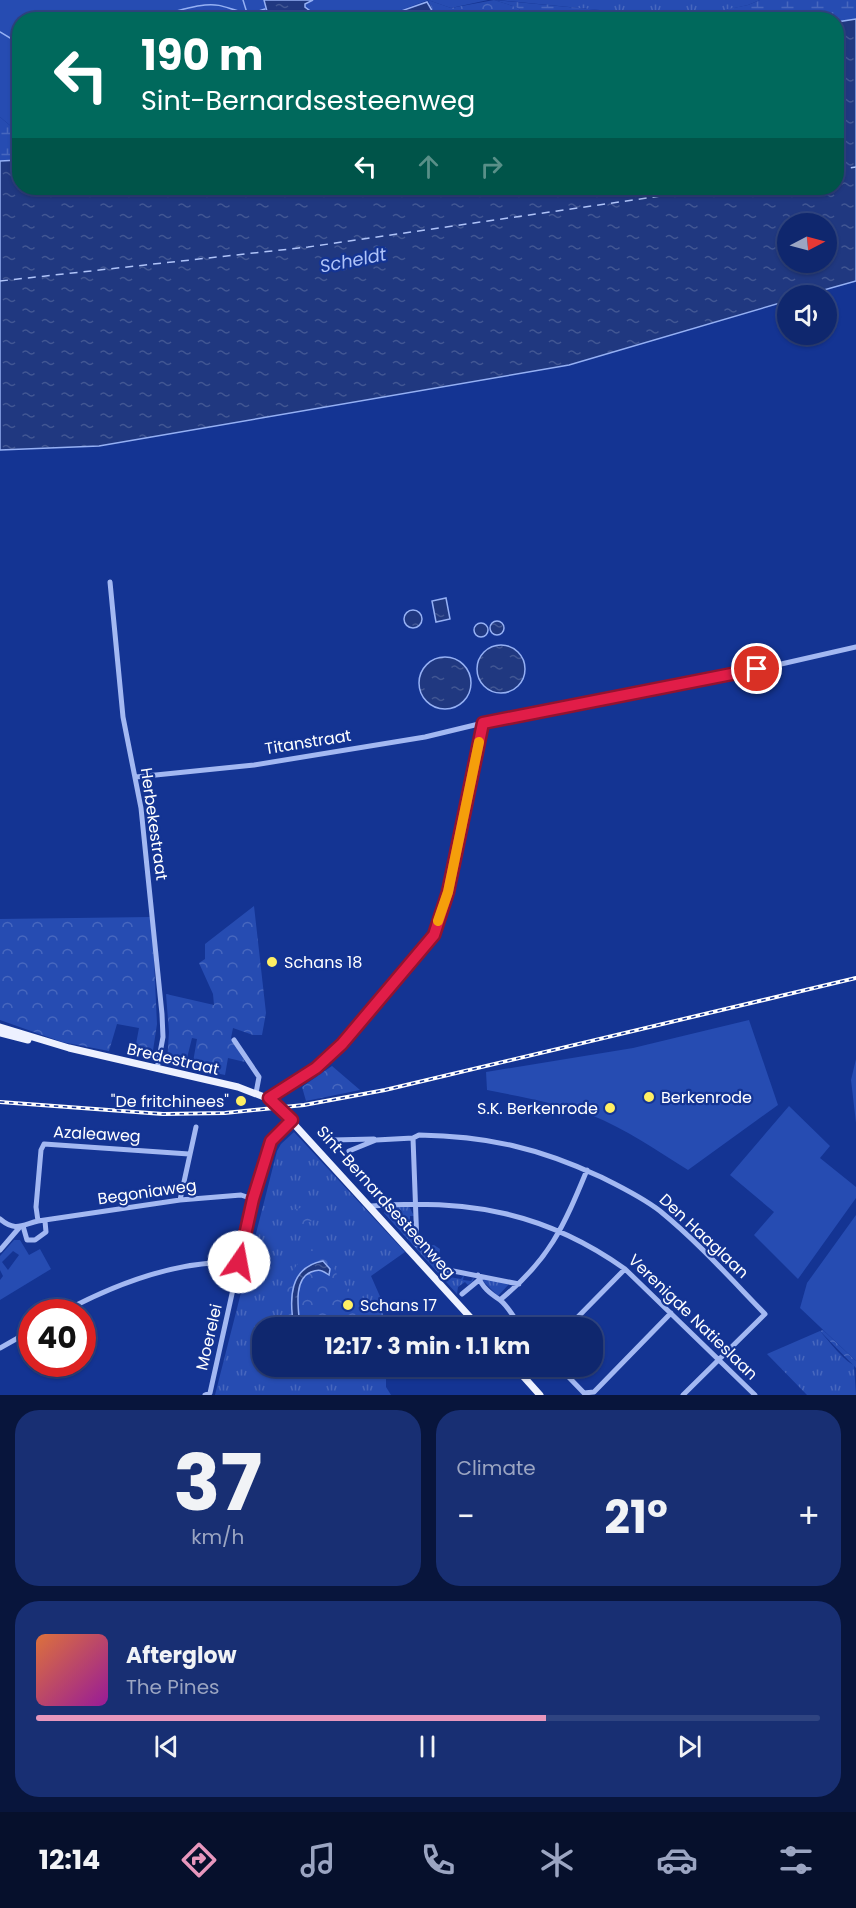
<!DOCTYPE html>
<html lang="en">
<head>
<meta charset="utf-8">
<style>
  :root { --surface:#0f276e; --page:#182f73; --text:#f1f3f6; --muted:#9ba5c2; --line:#2f4481; --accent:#e797bd }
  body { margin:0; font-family:Poppins,sans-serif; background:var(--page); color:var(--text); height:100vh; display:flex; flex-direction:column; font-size:22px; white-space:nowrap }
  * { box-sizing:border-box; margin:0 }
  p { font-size:20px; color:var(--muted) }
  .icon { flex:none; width:33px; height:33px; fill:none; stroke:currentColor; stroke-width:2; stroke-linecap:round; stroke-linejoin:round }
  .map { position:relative; height:1395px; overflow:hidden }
  .side { display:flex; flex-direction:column; gap:15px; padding:15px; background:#08153c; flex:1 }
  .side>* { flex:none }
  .hud { position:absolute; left:12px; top:12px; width:832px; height:183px; border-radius:24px; box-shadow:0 2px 4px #0004,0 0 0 2px var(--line); background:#00695c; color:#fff; overflow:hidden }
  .needle { width:39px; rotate:84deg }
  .tools { position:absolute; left:777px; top:213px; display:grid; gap:12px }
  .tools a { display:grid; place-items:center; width:60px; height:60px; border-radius:50%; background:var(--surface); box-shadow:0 2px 4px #0004,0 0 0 2px var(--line); font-size:30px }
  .speed { position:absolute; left:18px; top:1299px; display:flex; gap:12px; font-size:30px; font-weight:700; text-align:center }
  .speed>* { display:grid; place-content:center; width:78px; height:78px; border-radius:50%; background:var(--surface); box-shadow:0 2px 4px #0004,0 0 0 2px var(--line); line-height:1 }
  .speed .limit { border:9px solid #d22; background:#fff; color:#111 }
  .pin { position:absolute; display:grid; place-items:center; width:51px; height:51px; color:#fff; margin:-26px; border:3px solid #fff; border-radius:50%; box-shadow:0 2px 6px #0007 }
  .me { position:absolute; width:66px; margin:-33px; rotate:12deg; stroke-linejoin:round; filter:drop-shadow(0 0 4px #0008) }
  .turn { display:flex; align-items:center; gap:21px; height:126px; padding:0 30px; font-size:27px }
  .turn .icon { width:78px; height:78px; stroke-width:2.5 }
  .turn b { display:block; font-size:42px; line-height:51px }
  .lanes { display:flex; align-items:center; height:57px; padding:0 30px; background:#0003; justify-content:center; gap:30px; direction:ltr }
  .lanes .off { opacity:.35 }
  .big { font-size:45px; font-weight:700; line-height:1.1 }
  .side .tile { flex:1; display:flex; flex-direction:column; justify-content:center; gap:9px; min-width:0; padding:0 21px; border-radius:24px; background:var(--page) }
  .side .dial { align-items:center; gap:0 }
  .dial b { font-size:78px; line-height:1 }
  .song { display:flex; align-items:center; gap:18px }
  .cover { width:72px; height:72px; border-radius:9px; background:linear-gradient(135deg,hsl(20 70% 55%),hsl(300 70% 35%)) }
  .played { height:6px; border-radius:3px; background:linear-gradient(90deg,var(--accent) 65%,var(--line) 65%) }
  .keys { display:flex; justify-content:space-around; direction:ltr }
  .heat { display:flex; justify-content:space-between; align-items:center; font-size:33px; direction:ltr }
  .side .tiles { flex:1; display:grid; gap:15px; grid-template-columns:1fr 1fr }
  .tile:last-child { grid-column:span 2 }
  .trip { position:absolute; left:252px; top:1317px; width:351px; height:60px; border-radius:24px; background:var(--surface); box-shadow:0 2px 4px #0004,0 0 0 2px var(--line); font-weight:700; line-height:60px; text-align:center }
  .tabs { display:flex; height:96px; justify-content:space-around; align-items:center; background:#06102c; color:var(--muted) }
  .tabs .icon { width:42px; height:42px }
  .tabs .on { color:var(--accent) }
  .tabs b { font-size:27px; color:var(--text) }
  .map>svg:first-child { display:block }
  .grass { fill:url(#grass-tufts) }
  .forest { fill:url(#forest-crowns) }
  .wetland { fill:url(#wetland-marsh) }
  .green { fill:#264cb2; fill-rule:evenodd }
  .water { fill:url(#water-ripples); stroke:#95b0f4; stroke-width:1.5; fill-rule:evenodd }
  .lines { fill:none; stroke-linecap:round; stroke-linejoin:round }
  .stream { stroke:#95b0f4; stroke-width:1.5 }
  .ferry { stroke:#afc3f8; stroke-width:1.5; stroke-dasharray:8 6; stroke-linecap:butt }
  .minor { stroke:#a3b8f2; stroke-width:5 }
  .major { stroke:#edf1ff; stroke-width:7 }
  .rail-casing { stroke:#fff; stroke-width:4 }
  .rail { stroke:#143493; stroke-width:1.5; stroke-dasharray:4.5; stroke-linecap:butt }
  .route-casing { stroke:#92132f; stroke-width:15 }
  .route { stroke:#e11d48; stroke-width:10 }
  .slow { stroke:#f59e0b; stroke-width:10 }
  .poi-dot { fill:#ffef63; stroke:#143493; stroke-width:2 }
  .labels { text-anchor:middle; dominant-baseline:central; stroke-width:4.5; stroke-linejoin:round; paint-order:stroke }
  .street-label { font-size:16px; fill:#fff; stroke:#143493 }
  .poi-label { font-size:16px; fill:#fff; stroke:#143493; text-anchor:start }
  .water-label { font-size:18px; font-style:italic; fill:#afc3f8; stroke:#143493 }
</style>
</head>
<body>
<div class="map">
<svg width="856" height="1395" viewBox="0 0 856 1395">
  <defs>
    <pattern id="grass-tufts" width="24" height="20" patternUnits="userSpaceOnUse" patternTransform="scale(1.5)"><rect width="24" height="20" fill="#264cb2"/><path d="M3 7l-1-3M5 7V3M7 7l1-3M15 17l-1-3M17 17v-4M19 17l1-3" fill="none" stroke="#4767be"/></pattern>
    <pattern id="forest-crowns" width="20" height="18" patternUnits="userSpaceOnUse" patternTransform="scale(1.5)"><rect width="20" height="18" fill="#264cb2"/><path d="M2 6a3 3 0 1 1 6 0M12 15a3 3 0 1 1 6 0" fill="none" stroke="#4767be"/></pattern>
    <pattern id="wetland-marsh" width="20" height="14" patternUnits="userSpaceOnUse" patternTransform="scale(1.5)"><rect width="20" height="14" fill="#264cb2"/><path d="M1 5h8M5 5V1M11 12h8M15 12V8" fill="none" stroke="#4767be"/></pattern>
    <pattern id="water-ripples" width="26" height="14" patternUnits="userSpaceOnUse" patternTransform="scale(1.5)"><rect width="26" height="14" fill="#203880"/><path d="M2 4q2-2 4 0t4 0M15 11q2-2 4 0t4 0" fill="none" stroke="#415693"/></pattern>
  </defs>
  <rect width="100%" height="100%" fill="#143493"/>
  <!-- grass -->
  <path class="grass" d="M 359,0 L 488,0 L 451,8 L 428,0 L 395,9 L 375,19 L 337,20 Z
    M 498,0 L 760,0 L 748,5 L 680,20 L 657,19 L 620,12 Z
    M 294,1132 L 405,1252 L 371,1276 L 382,1301 L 384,1327 L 262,1328 L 262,1366 L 386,1367 L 386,1387 L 391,1395 L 215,1395 L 277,1151 L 281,1144 Z
    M 409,1206 L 414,1216 L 410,1216 L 410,1224 L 414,1224 L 414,1229 L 410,1229 L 410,1236 L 415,1236 C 419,1253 443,1262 444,1276 L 461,1279 L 464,1275 L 463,1280 L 471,1281 L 474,1277 L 473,1281 L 468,1285 L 465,1282 L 458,1287 L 457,1294 L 384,1213 L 387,1208 Z
    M 434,1245 L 440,1249 L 438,1263 L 420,1247 Z
    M 485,1278 L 509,1284 L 498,1296 L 483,1281 Z
    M 820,1331 C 828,1340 844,1361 854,1365 L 856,1395 L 807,1395 L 767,1354 Z"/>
  <!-- forest -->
  <path class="forest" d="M 428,0 L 451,8 L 494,0 L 516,7 L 532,19 L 437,19 Z
    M 254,906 L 266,1013 L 262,1035 L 253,1035 L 233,1028 L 231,1038 L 245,1062 L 228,1058 L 225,1075 L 192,1068 L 197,1039 L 192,1038 L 185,1066 L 167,1062 L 169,1032 L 166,994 L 214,1005 L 213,994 L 199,963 L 205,959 L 205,944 Z
    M 152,917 L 157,1024 L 152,1057 L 134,1055 L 139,1028 L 117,1024 L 109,1051 L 62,1042 L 0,1020 L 0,919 Z
    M 332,1066 L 360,1090 L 306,1101 L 302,1087 Z
    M 304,1207 L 312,1210 L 315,1220 L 294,1227 L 287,1220 L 285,1212 Z
    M 324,1245 L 338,1277 L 356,1297 L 355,1327 L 285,1327 L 286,1280 L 307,1251 Z
    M 823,1330 L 856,1361 L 856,1368 L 820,1331 Z
    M 305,1367 L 352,1367 L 326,1378 Z"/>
  <!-- wetland -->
  <path class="wetland" d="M 494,0 L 620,12 L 657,19 L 532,19 L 516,7 Z
    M 760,0 L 856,0 L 856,19 L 837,22 L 837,20 L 680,19 L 748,5 Z
    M 0,117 L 19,133 L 19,160 L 0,161 Z"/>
  <!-- green -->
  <path class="green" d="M 0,0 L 428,0 L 375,20 L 20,20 L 19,133 L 0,117 Z
    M 749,1020 L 778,1105 L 688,1170 C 656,1150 626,1129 591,1115 C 557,1103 522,1097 487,1090 L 486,1072 L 633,1048 Z
    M 856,1059 L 856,1123 L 851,1080 Z
    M 789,1106 L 830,1146 L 820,1158 L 856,1187 L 856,1198 L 798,1279 L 754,1235 L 774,1212 L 730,1175 Z
    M 856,1215 L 856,1361 L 800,1308 L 807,1283 Z
    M 14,1240 L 20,1240 L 29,1255 L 40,1249 L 51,1269 L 0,1300 L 0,1280 L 3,1276 L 0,1270 L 0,1256 ZM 13,1251 L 19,1255 L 8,1270 L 2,1262 Z"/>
  <!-- water -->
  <path class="water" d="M 264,0 L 313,0 L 305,4 L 305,7 L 321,19 L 269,19 Z
    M 427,2 L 437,19 L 399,19 L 401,11 Z
    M 856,19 L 856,281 L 806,295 L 788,296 L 787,301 L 569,365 L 99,446 L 0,450 L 0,161 L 19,160 L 20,188 L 837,188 L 837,22 ZM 788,224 L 826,224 L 826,262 L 788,262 Z
    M 446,598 L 450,619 L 436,622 L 432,601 Z
    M404 619a9 9 0 1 1 18 0a9 9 0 1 1-18 0Z
    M490 628a7 7 0 1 1 14 0a7 7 0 1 1-14 0Z
    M474 630a7 7 0 1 1 14 0a7 7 0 1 1-14 0Z
    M477 669a24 24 0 1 1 48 0a24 24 0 1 1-48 0Z
    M419 683a26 26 0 1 1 52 0a26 26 0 1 1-52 0Z
    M 323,1261 L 330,1269 L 329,1275 C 322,1270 319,1269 311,1272 C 292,1280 299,1312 300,1327 L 294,1327 C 289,1299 289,1267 323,1261 Z"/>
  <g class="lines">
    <!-- stream -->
    <path class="stream" d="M 243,0 L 247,13
      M 145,20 C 165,15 185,7 205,5 C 230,2 236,19 265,9
      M 0,32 L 20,44"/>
    <!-- ferry -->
    <path class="ferry" d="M 837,170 L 856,167
      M 0,281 L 308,247 L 716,188"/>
    <!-- minor -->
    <path class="minor" d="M 110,582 L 123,717 L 141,808 L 162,1014 L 163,1037 L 157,1069
      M 136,777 L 254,765 L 425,737 L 483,723 L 737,674 L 856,647
      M 234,1040 L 259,1077 L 256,1093
      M 269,1098 L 317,1068 L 342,1044 L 434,935 L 448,892 L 483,723
      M 413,1138 L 417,1245
      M 333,1140 L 374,1139
      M 349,1151 L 376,1140 L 413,1138 L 419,1135 C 487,1136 539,1148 601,1177 C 621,1187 642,1197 660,1211 C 698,1242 731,1279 765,1314 L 683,1395
      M 180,1200 L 196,1127
      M 371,1206 C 468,1199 545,1212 625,1269 L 755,1395
      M 0,1219 C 15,1232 22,1225 38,1221 L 180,1200 L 241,1195 L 253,1199
      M 38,1221 L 36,1207 L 41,1150 L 44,1144 L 189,1154
      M 23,1226 L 27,1240 L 35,1240 L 46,1232 L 45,1221
      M 0,1250 L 19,1228
      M 443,1269 L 519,1284
      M 478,1275 C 481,1287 491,1294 500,1300 C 508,1306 515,1319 521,1328
      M 462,1294 L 479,1280
      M 500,1300 C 549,1260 563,1228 587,1170
      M 63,1312 C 117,1283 177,1260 239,1262
      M 567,1328 L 625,1269
      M 0,1348 L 32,1330
      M 558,1366 L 584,1393 L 594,1392 L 671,1313
      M 205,1395 L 210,1393 L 253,1199 L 271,1141 L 292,1120"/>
    <!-- major -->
    <path class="major" d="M 0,1027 L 69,1048 L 238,1087 L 272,1100 L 480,1328
      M 0,1033 L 28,1040
      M 514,1366 L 540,1395"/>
    <defs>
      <path id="rail" d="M 0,1102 L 163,1114 L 225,1113 L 304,1105 L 385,1090 L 856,978"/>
    </defs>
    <!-- rail casing -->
    <use href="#rail" class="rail-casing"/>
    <!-- rail -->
    <use href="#rail" class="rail"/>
  </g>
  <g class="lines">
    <defs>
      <path id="route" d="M 239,1262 L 253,1199 L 271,1141 L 292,1120 L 269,1098 L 316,1068 L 342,1044 L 434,935 L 448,892 L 483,723 L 757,669"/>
    </defs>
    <!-- route casing -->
    <use href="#route" class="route-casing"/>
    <!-- route -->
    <use href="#route" class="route"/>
    <!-- slow -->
    <path class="slow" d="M 438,921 L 448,892 L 479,742"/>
  </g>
  <!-- markers -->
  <g class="poi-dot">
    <circle cx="272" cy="962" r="6"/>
    <circle cx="649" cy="1097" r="6"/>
    <circle cx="241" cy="1101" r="6"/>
    <circle cx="610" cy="1108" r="6"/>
    <circle cx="348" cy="1305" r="6"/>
  </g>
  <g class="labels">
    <!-- street labels -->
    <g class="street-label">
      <text transform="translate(308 742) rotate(-9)">Titanstraat</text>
      <text transform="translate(154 824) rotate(82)">Herbekestraat</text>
      <text transform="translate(173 1059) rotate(13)">Bredestraat</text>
      <text transform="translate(97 1134) rotate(3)">Azaleaweg</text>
      <text transform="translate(147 1192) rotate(-8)">Begoniaweg</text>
      <text transform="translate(386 1202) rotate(48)">Sint-Bernardsesteenweg</text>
      <text transform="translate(704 1236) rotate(43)">Den Haaglaan</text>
      <text transform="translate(693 1317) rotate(44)">Verenigde Natieslaan</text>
      <text transform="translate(209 1337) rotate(-77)">Moerelei</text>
    </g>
    <!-- poi labels -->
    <g class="poi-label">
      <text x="284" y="962">Schans 18</text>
      <text x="661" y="1097">Berkenrode</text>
      <text x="229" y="1101" text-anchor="end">"De fritchinees"</text>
      <text x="598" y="1108" text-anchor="end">S.K. Berkenrode</text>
      <text x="360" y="1305">Schans 17</text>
    </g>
    <!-- water labels -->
    <g class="water-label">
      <text transform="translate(353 260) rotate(-11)">Scheldt</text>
    </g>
  </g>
</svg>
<div class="tools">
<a><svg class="needle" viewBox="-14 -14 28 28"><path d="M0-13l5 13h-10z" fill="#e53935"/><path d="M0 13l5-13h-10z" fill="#9ba5c2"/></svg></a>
<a><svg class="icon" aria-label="sound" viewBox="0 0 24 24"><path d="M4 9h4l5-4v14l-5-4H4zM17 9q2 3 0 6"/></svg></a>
</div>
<div class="speed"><div class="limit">40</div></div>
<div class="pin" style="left:757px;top:669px;background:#d93025"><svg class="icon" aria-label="arrive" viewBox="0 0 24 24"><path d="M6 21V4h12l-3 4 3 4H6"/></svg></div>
<svg class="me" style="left:239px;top:1262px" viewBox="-20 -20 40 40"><circle r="19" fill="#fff"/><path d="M0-13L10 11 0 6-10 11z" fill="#e11d48"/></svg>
<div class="trip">12:17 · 3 min · 1.1 km</div>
<div class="hud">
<div class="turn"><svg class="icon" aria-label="left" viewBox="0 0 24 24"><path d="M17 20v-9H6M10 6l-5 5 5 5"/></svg><div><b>190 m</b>Sint-Bernardsesteenweg</div></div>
<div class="lanes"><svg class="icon" aria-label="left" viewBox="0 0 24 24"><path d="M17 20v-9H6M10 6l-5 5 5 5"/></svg><svg class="icon off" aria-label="ahead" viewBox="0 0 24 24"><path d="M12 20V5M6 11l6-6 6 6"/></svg><svg class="icon off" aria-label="right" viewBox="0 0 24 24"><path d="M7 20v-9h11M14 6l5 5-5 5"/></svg></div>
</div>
</div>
<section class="side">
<div class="tiles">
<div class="tile dial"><b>37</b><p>km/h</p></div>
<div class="tile"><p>Climate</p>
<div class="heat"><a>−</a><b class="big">21°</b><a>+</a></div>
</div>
<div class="tile">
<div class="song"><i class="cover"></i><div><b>Afterglow</b><p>The Pines</p></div></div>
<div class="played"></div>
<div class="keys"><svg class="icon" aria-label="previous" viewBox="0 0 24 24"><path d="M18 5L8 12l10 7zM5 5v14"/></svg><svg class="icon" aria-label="pause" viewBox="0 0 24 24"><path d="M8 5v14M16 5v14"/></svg><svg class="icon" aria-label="next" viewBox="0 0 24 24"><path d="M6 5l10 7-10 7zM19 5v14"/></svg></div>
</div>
</div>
</section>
<nav class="tabs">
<b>12:14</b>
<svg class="icon on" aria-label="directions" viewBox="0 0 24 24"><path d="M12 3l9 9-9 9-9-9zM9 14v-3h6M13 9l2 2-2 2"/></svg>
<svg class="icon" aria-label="music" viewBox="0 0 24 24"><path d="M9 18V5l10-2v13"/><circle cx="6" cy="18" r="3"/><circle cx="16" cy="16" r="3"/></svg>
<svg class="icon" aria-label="phone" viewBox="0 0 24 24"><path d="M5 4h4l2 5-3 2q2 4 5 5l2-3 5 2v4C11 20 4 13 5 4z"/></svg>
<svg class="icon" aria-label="climate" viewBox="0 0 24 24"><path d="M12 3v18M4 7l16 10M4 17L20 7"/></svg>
<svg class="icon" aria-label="car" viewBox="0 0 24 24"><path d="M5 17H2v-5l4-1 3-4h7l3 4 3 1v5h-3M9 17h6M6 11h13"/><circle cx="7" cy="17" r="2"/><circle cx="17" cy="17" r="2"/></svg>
<svg class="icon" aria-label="filters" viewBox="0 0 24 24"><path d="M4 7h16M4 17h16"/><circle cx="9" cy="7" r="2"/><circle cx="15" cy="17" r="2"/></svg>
</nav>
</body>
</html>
